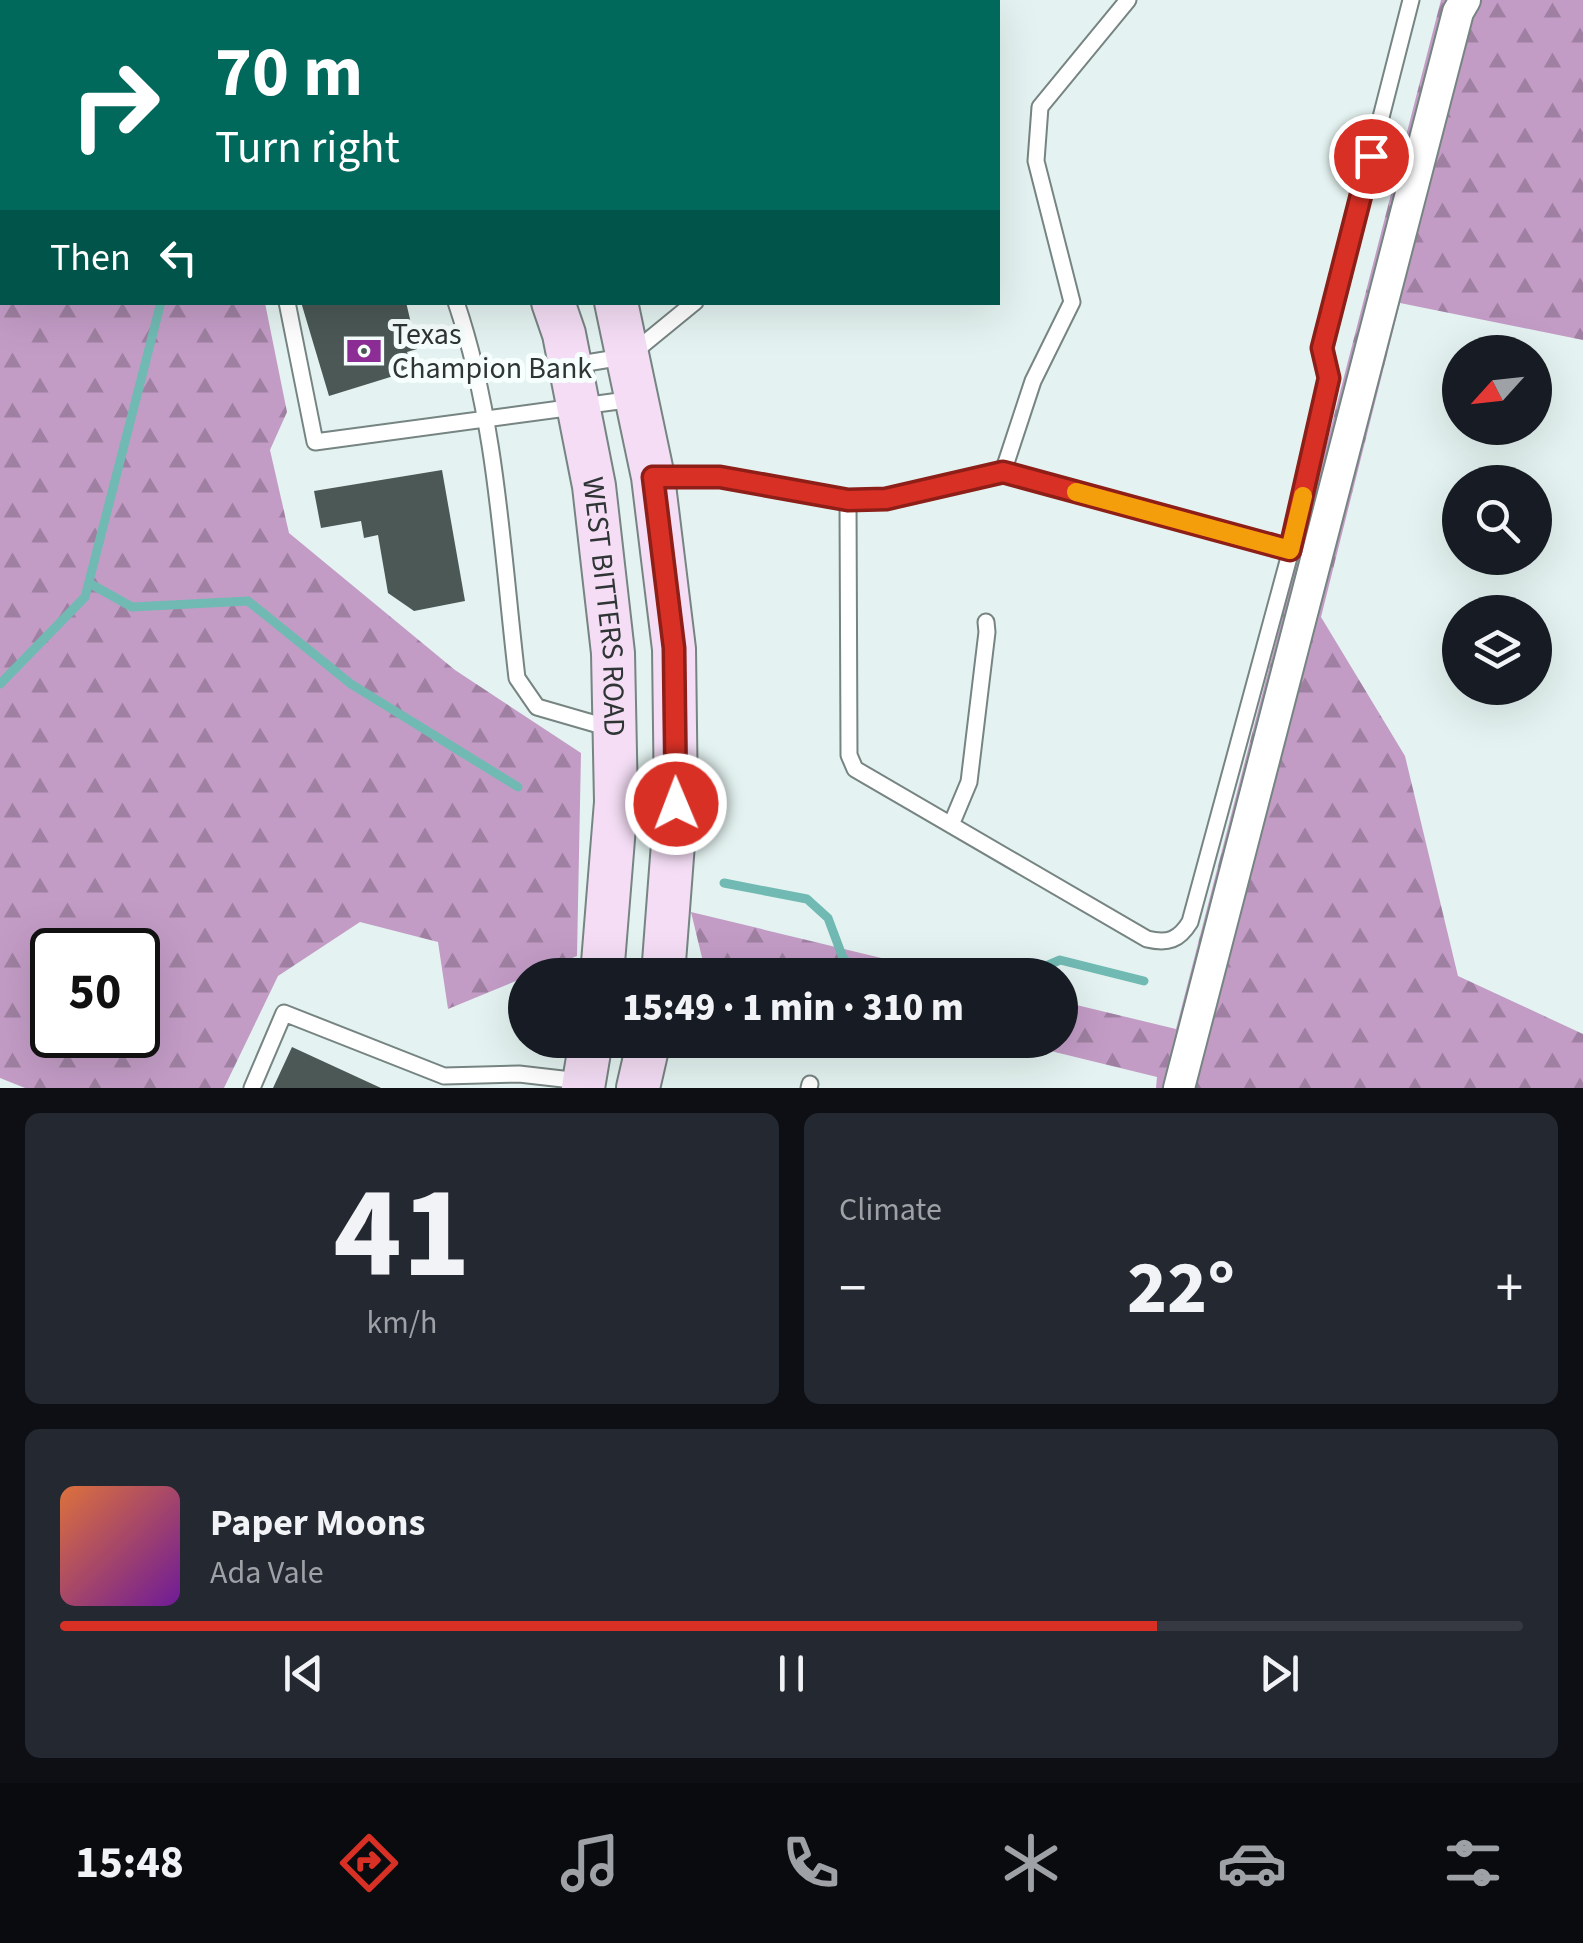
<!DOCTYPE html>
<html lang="en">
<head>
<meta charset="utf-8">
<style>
  :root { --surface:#171b24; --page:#242831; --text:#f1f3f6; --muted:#9ea1a6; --line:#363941; --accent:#d93025 }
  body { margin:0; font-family:"Source Sans 3",sans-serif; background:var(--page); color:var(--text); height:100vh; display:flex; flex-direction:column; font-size:38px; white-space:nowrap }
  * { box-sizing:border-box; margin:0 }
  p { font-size:32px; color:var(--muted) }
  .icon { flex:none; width:55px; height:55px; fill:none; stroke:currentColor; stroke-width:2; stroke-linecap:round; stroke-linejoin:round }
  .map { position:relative; height:1088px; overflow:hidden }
  .details { display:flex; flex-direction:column; gap:25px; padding:25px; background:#0d0f14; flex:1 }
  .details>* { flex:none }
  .guide { position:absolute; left:0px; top:0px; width:1000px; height:305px; box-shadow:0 10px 40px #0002; background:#00695c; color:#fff; overflow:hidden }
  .needle { width:65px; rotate:243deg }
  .controls { position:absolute; left:1442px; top:335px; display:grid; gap:20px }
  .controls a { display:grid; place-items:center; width:110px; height:110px; border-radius:50%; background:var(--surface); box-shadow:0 10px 40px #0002; font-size:50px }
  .speed { position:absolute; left:30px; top:928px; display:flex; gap:20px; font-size:50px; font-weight:700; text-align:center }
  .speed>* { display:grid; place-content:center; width:130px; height:130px; border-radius:50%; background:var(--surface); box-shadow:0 10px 40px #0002; line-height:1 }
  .speed .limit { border:5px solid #111; border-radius:15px; background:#fff; color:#111 }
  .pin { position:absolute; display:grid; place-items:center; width:85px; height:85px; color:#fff; margin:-42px; border:5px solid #fff; border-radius:50%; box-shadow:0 2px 10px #0007 }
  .me { position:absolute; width:110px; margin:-55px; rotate:359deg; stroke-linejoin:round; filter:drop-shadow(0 0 8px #0008) }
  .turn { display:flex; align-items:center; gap:35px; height:210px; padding:0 50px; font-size:45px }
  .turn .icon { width:130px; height:130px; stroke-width:2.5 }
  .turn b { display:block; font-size:70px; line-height:85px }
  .then { display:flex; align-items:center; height:95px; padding:0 50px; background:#0003; gap:20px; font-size:38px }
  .big { font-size:75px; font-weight:800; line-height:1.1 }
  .details .widget { flex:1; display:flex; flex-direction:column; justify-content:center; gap:15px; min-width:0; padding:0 35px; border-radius:15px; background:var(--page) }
  .details .dial { align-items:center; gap:0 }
  .dial b { font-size:130px; line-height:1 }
  .song { display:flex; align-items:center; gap:30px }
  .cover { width:120px; height:120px; border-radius:15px; background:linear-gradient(135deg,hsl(20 70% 55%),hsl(280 70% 35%)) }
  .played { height:10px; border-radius:5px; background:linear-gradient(90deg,var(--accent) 75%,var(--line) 75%) }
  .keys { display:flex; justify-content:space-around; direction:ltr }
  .heat { display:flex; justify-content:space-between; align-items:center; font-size:55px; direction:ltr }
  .details .tiles { flex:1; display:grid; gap:25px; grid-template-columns:1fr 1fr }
  .widget:last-child { grid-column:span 2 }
  .trip { position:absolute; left:508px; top:958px; width:570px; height:100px; border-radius:50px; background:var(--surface); box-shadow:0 10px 40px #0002; font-weight:800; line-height:100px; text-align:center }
  .dock { display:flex; height:160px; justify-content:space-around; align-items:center; background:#090b0e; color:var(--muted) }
  .dock .icon { width:70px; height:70px }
  .dock .on { color:var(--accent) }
  .dock b { font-size:45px; color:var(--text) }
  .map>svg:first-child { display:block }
  .forest { fill:url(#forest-firs); fill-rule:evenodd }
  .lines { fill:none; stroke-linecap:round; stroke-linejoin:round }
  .stream { stroke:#71bab3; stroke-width:9 }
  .building { fill:#4b5856 }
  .lane-casing { stroke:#768482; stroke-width:19 }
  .street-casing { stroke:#768482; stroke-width:34 }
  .secondary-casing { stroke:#768482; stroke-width:46 }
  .primary-casing { stroke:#9e6fa3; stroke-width:51 }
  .lane { stroke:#fff; stroke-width:15 }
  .street { stroke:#fff; stroke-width:30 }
  .secondary { stroke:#f4ddf5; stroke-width:42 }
  .primary { stroke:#e8bbec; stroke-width:48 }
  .route-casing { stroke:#8d1f18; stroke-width:25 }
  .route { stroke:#d93025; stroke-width:18 }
  .slow { stroke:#f59e0b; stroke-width:18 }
  .labels { text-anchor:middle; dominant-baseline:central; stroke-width:10; stroke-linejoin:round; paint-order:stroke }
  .poi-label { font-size:30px; fill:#2f3534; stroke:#f6fffe; text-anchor:start }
  .street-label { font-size:30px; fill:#2f3534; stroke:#f6fffe }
</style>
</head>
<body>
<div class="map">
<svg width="1583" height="1088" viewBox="0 0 1583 1088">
  <defs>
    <pattern id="forest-firs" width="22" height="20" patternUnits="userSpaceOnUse" patternTransform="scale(2.5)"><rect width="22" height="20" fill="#c39cc6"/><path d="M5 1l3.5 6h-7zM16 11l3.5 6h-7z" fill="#9f80a2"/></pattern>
  </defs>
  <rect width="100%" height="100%" fill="#e4f3f1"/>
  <!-- forest -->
  <path class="forest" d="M 0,0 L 300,0 L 2,2 L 2,302 L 265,303 L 287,412 L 270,450 L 289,533 L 455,670 L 581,753 L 577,956 L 448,1009 L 438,942 L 360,922 L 278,976 L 224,1088 L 25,1088 L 0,1078 ZM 52,950 L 138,950 L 138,1035 L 52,1035 Z
    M 1441,0 L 1583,0 L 1583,340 L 1400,303 L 1321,617 L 1405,756 L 1458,976 L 1583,1034 L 1583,1088 L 1156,1088 L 1157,1077 L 1006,1040 L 1060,1040 L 1060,1001 L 1176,1029 Z
    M 691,912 L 952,975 L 742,975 L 704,966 Z"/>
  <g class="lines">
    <!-- stream -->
    <path class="stream" d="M 89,583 L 132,607 L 248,601 L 351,684 L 518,787
      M 0,684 L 85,597 L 161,302
      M 724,883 L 807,899 L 828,918 L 843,958 L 861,974 L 887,975
      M 1025,975 L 1060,960 L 1144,981"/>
  </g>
  <!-- building -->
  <path class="building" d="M 301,302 L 406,302 L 417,349 L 407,352 L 413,370 L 329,396 Z
    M 442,470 L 465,601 L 414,611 L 388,593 L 378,535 L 364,538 L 361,521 L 321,528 L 314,491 Z
    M 292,1047 L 381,1088 L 273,1088 Z"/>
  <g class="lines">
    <defs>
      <path id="lane" d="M 562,0 L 563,2
        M 335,2 L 346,2
        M 934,2 L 936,0
        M 287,302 L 315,442 L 634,399
        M 456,302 C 497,423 502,552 517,678 L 537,707 L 613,729
        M 574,365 L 629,356 L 695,302
        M 1003,472 L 1033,381 L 1072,302 L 1036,161 L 1040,107 L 1128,0
        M 655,477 L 720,477 L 848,500 L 886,499 L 1003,472 L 1291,550
        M 848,500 L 849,755 L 855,769 L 1147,939 C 1168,944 1179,940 1190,922 L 1291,550 L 1329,377 L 1322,348 L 1411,0
        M 951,825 L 969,782 L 987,632 L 986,622
        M 252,1088 L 284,1013 L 444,1076 L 519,1074 L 580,1081
        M 809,1088 L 810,1084"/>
      <path id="street" d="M 1179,1088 L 1458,12 L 1465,0"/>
      <g id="secondary">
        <path d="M 419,0 L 421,2"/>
        <path d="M 488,0 L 489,2"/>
        <path id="s1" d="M 553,302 L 564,334 L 594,486 L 613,653 L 616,802 L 602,975"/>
        <path d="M 616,302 L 653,477 L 674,649 L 676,804 L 663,975"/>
        <path d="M 583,1088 L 591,1040"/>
        <path d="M 638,1088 L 649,1040"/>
      </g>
      <path id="primary" d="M 52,2 L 54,0
        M 139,2 L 141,0
        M 0,65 L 2,62
        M 0,176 L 2,173"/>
    </defs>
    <!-- lane casing -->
    <use href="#lane" class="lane-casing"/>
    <!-- street casing -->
    <use href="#street" class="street-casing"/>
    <!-- secondary casing -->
    <use href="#secondary" class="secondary-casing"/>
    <!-- primary casing -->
    <use href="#primary" class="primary-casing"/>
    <!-- lane -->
    <use href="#lane" class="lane"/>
    <!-- street -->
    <use href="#street" class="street"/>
    <!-- secondary -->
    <use href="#secondary" class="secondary"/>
    <!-- primary -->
    <use href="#primary" class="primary"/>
  </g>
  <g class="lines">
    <defs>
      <path id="route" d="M 676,804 L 674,648 L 653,477 L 720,477 L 848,500 L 886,499 L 1003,472 L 1290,550 L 1329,378 L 1322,348 L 1371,156"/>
    </defs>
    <!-- route casing -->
    <use href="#route" class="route-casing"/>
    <!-- route -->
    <use href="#route" class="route"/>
    <!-- slow -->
    <path class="slow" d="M 1076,492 L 1290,550 L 1303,496"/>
  </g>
  <!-- icons -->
  <defs>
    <symbol id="bank-bare" viewBox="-9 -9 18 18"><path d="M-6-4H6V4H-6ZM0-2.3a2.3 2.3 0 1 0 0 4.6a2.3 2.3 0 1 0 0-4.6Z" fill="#8d2d96" stroke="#f6fffe" stroke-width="2.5" paint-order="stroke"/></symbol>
  </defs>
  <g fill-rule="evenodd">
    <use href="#bank-bare" x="339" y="326" width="50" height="50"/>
  </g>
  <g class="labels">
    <!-- poi labels -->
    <g class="poi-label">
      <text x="392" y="334">Texas<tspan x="392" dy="34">Champion Bank</tspan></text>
    </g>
    <!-- street labels -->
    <g class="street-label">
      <text stroke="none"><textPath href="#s1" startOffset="310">WEST BITTERS ROAD</textPath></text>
    </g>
  </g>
</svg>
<div class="controls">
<a><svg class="needle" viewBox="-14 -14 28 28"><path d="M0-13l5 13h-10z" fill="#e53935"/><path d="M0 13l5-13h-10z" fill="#9ea1a6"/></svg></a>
<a><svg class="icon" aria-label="search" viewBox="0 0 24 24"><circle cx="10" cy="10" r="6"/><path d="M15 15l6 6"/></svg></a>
<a><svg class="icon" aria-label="layers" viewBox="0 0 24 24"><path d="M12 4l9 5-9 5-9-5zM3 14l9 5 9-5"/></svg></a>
</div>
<div class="speed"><div class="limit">50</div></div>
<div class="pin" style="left:1371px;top:156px;background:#d93025"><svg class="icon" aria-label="arrive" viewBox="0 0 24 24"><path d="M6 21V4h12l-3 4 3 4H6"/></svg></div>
<svg class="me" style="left:676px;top:804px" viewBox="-20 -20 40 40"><circle r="17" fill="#d93025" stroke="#fff" stroke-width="3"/><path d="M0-11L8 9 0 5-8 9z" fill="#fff"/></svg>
<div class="trip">15:49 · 1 min · 310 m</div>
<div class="guide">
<div class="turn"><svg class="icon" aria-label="right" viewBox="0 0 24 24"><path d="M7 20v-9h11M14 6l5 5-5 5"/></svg><div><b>70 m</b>Turn right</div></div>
<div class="then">Then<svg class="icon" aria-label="left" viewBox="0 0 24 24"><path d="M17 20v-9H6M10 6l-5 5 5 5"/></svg></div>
</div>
</div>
<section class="details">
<div class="tiles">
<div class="widget dial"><b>41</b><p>km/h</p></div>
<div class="widget"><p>Climate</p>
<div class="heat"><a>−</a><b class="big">22°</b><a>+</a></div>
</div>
<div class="widget">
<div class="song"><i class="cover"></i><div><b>Paper Moons</b><p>Ada Vale</p></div></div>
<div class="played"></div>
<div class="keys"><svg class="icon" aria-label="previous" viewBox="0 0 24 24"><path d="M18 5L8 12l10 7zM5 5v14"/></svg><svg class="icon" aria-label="pause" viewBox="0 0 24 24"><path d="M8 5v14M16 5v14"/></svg><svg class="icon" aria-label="next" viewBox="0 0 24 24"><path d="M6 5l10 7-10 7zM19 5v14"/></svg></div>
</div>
</div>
</section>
<nav class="dock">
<b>15:48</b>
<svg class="icon on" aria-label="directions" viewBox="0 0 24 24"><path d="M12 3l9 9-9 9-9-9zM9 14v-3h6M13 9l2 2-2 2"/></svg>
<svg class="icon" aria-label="music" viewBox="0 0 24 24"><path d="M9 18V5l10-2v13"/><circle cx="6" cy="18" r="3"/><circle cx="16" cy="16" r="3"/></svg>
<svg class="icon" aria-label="phone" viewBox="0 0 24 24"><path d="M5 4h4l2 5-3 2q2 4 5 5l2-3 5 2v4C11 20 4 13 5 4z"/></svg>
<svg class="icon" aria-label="climate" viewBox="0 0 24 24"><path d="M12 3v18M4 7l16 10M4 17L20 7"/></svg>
<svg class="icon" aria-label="car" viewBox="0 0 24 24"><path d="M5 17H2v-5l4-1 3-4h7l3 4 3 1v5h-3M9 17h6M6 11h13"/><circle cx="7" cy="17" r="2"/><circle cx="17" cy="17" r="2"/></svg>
<svg class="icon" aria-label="filters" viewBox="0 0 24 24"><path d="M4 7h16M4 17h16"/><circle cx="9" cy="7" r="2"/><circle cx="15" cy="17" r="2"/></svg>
</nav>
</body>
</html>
